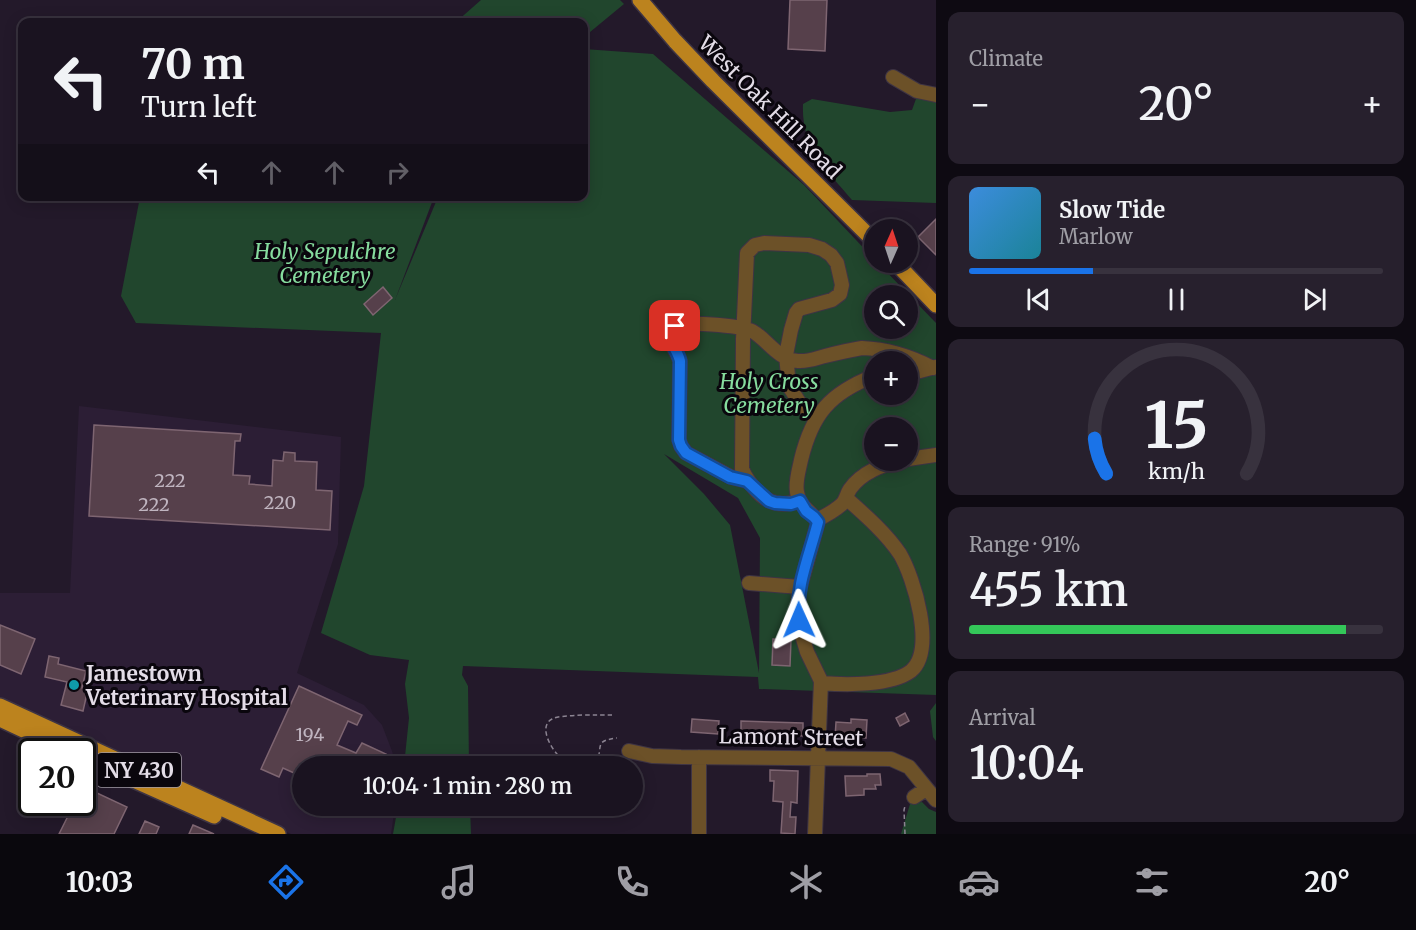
<!DOCTYPE html>
<html lang="en">
<head>
<meta charset="utf-8">
<style>
  :root { --surface:#1a1320; --page:#27202d; --text:#f1f3f6; --muted:#9f9ea5; --line:#38323e; --accent:#1a73e8 }
  body { margin:0; font-family:Merriweather,serif; background:var(--page); color:var(--text); height:100vh; display:flex; flex-direction:column; font-size:22px; white-space:nowrap }
  * { box-sizing:border-box; margin:0 }
  p { font-size:20px; color:var(--muted) }
  .icon { flex:none; width:33px; height:33px; fill:none; stroke:currentColor; stroke-width:2; stroke-linecap:round; stroke-linejoin:round }
  .map { position:relative; flex:1; overflow:hidden }
  .side { display:flex; flex-direction:column; gap:12px; padding:12px; background:#0e0a12; width:480px }
  .side>* { flex:none }
  .top-card { position:absolute; left:18px; top:18px; width:570px; height:183px; border-radius:12px; box-shadow:0 3px 15px #0003,0 0 0 2px var(--line); background:#1a1320; color:var(--text); overflow:hidden }
  .needle { width:39px; rotate:3deg }
  .buttons { position:absolute; left:864px; top:219px; display:grid; gap:12px }
  .buttons a { display:grid; place-items:center; width:54px; height:54px; border-radius:50%; background:var(--surface); box-shadow:0 3px 15px #0003,0 0 0 2px var(--line); font-size:30px }
  .speed { position:absolute; left:18px; top:738px; display:flex; gap:12px; font-size:30px; font-weight:700; text-align:center }
  .speed>* { display:grid; place-content:center; width:78px; height:78px; border-radius:50%; background:var(--surface); box-shadow:0 3px 15px #0003,0 0 0 2px var(--line); line-height:1 }
  .speed .limit { border:3px solid #111; border-radius:9px; background:#fff; color:#111 }
  .pin { position:absolute; display:grid; place-items:center; width:51px; height:51px; color:#fff; margin:-26px; border-radius:12px; box-shadow:0 3px 9px #0006 }
  .me { position:absolute; width:66px; margin:-33px; rotate:359deg; stroke-linejoin:round; filter:drop-shadow(0 0 4px #0008) }
  .turn { display:flex; align-items:center; gap:21px; height:126px; padding:0 24px; font-size:27px }
  .turn .icon { width:78px; height:78px; stroke-width:2.5 }
  .turn b { display:block; font-size:42px; line-height:51px }
  .lanes { display:flex; align-items:center; height:57px; padding:0 24px; background:#0003; justify-content:center; gap:30px; direction:ltr }
  .lanes .off { opacity:.35 }
  .big { font-size:45px; font-weight:600; line-height:1.1 }
  .side .widget { flex:1; display:flex; flex-direction:column; justify-content:center; gap:9px; min-width:0; padding:0 21px; border-radius:12px; background:var(--page) }
  .side .dial { align-items:center; gap:0 }
  .dial svg { height:156px; overflow:visible; fill:none; stroke:var(--line); stroke-width:7; stroke-linecap:round; text-anchor:middle }
  .dial text { fill:var(--text); stroke:none }
  .song { display:flex; align-items:center; gap:18px }
  .cover { width:72px; height:72px; border-radius:9px; background:linear-gradient(135deg,hsl(210 70% 55%),hsl(190 70% 35%)) }
  .played { height:6px; border-radius:3px; background:linear-gradient(90deg,var(--accent) 30%,var(--line) 30%) }
  .keys { display:flex; justify-content:space-around; direction:ltr }
  .heat { display:flex; justify-content:space-between; align-items:center; font-size:33px; direction:ltr }
  .charge { height:9px; border-radius:4px; background:linear-gradient(90deg,#34c759 91%,var(--line) 0) }
  .trip { position:absolute; left:292px; top:756px; width:351px; height:60px; border-radius:30px; background:var(--surface); box-shadow:0 3px 15px #0003,0 0 0 2px var(--line); font-weight:600; line-height:60px; text-align:center }
  .dock { display:flex; height:96px; justify-content:space-around; align-items:center; background:#0a080d; color:var(--muted) }
  .dock .icon { width:42px; height:42px }
  .dock .active { color:var(--accent) }
  .dock b { font-size:27px; color:var(--text) }
  main { display:flex; flex:1; min-height:0 }
  .map>svg:first-child { display:block }
  .built { fill:#2c1e35 }
  .green { fill:#21462d; fill-rule:evenodd }
  .building { fill:#56404b; stroke:#7e6571; stroke-width:1.5 }
  .lines { fill:none; stroke-linecap:round; stroke-linejoin:round }
  .minor-casing { stroke:#3e3444; stroke-width:16 }
  .major-casing { stroke:#3e3444; stroke-width:18 }
  .path { stroke:#8c8492; stroke-width:1.5; stroke-dasharray:4.5 3; stroke-linecap:butt }
  .minor { stroke:#6c5128; stroke-width:14 }
  .major { stroke:#bc831e; stroke-width:15 }
  .route-casing { stroke:#114b97; stroke-width:15 }
  .route { stroke:#1a73e8; stroke-width:10 }
  .culture-dot { fill:#0f9aa8; stroke:#0a060d; stroke-width:2 }
  .labels { text-anchor:middle; dominant-baseline:central; stroke-width:6; stroke-linejoin:round; paint-order:stroke }
  .number-label { font-size:18px; fill:#c0b5c0 }
  .shield { fill:#0a060d; stroke:#a29ca6; stroke-width:1.5 }
  .shield-label { font-size:20px; font-weight:bold; fill:#e3dce7 }
  .street-label { font-size:21px; fill:#e3dce7; stroke:#0a060d }
  .park-label { font-size:21px; font-style:italic; fill:#86dc9e; stroke:#0a060d }
  .poi-label { font-size:21px; font-weight:bold; fill:#e3dce7; stroke:#0a060d; text-anchor:start }
</style>
</head>
<body>
<main>
<div class="map">
<svg width="936" height="834" viewBox="0 0 936 834">
  <rect width="100%" height="100%" fill="#23192a"/>
  <!-- built -->
  <path class="built" d="M 79,406 L 341,437 L 338,544 L 297,673 L 364,705 L 382,725 L 392,751 L 396,766 L 303,766 L 303,806 L 395,806 L 391,834 L 291,834 L 0,700 L 0,593 L 70,593 Z"/>
  <!-- green -->
  <path class="green" d="M 481,0 L 620,0 L 624,4 L 584,37 L 584,22 L 456,22 Z
    M 584,49 L 653,54 L 804,185 L 874,259 L 874,262 L 878,263 L 936,323 L 936,695 L 759,689 L 758,677 L 463,666 L 462,675 L 468,686 L 469,766 L 404,766 L 409,718 L 405,684 L 409,660 L 370,655 L 321,633 L 364,486 L 381,333 L 136,323 L 121,296 L 140,197 L 434,197 L 395,300 L 438,197 L 584,196 ZM 874,296 L 908,296 L 908,328 L 874,328 ZM 874,362 L 908,362 L 908,394 L 874,394 ZM 874,428 L 908,428 L 908,460 L 874,460 ZM 664,454 L 738,498 L 760,538 L 759,673 L 730,525 L 704,494 Z
    M 917,96 L 936,100 L 936,203 L 852,200 C 826,169 801,147 803,104 L 812,99 L 890,112 L 912,110 Z
    M 936,703 L 936,741 L 933,737 L 930,711 Z
    M 922,802 L 929,809 L 936,812 L 936,834 L 901,834 L 910,804 Z
    M 398,806 L 470,806 L 471,834 L 393,834 Z"/>
  <!-- building -->
  <path class="building" d="M 790,0 L 827,0 L 825,51 L 788,49 Z
    M 936,219 L 936,255 L 918,237 Z
    M 383,287 L 392,298 L 373,315 L 364,304 Z
    M 94,425 L 241,434 L 240,441 L 235,441 L 233,475 L 250,476 L 249,484 L 272,486 L 273,460 L 283,461 L 284,452 L 295,453 L 295,461 L 317,462 L 316,490 L 332,491 L 330,530 L 89,516 Z
    M 0,625 L 35,639 L 21,674 L 0,665 Z
    M 773,639 L 791,640 L 790,666 L 772,665 Z
    M 49,656 L 59,658 L 58,664 L 86,671 L 82,688 L 88,689 L 83,711 L 61,705 L 67,682 L 45,677 Z
    M 299,686 L 362,715 L 357,725 L 348,721 L 337,745 L 356,753 L 362,743 L 386,754 L 380,766 L 303,766 L 303,777 L 283,768 L 279,777 L 261,769 Z
    M 905,713 L 909,721 L 900,726 L 896,718 Z
    M 692,719 L 719,721 L 718,734 L 691,732 Z
    M 851,719 L 867,720 L 866,738 L 847,737 L 847,739 L 835,738 L 836,722 L 851,723 Z
    M 741,721 L 803,723 L 803,736 L 767,734 L 767,736 L 741,734 Z
    M 770,770 L 798,771 L 797,803 L 791,802 L 790,817 L 796,817 L 795,834 L 781,833 L 783,802 L 773,801 L 774,781 L 770,781 Z
    M 867,774 L 880,774 L 881,785 L 875,785 L 876,789 L 864,789 L 864,795 L 846,796 L 845,776 L 867,776 Z
    M 82,786 L 127,807 L 114,834 L 59,834 L 75,802 L 82,802 Z
    M 145,821 L 159,827 L 156,834 L 139,834 Z
    M 193,825 L 214,834 L 189,834 Z"/>
  <g class="lines">
    <defs>
      <path id="minor" d="M 893,77 L 917,91 L 936,95
        M 908,372 L 920,371 L 935,367
        M 908,459 L 936,455
        M 747,481 L 731,477 L 686,453 L 681,446 L 679,440 L 680,361 C 678,353 669,343 670,336 C 671,333 671,329 674,327 C 682,320 741,326 752,331 C 768,340 777,359 798,361 C 807,362 817,358 825,356 C 837,353 850,350 862,348 C 887,349 910,356 933,368
        M 800,501 C 792,503 784,505 776,503 C 762,501 747,481 742,469 L 743,339 L 747,253 L 755,245 L 764,243 L 809,245 L 822,249 L 831,255 L 837,263 L 840,276 L 842,285 L 840,294 L 832,300 L 799,309 L 796,313 L 791,330 L 786,355 L 789,386 L 799,402 L 816,419
        M 817,520 C 825,516 834,511 841,505 C 846,501 846,495 850,489 C 862,472 882,465 902,460
        M 749,583 L 800,587
        M 821,683 C 845,685 891,686 911,671 C 936,650 914,578 900,554 C 886,533 864,514 846,498
        M 629,751 L 652,756 L 681,757 L 891,759 L 909,767 L 936,800
        M 699,757 L 699,834
        M 914,797 L 926,789
        M 815,834 L 821,681 L 807,652 L 801,632 L 798,608 L 799,591 L 818,522 C 811,511 799,507 797,492 C 795,482 799,470 801,460 C 812,414 830,393 874,376"/>
      <path id="major" d="M 640,0 L 675,41 L 713,81 L 874,241
        M 895,262 L 936,305
        M 0,706 L 278,834
        M 0,719 L 70,752
        M 82,757 L 214,816"/>
    </defs>
    <!-- minor casing -->
    <use href="#minor" class="minor-casing"/>
    <!-- major casing -->
    <use href="#major" class="major-casing"/>
    <!-- path -->
    <path class="path" d="M 612,715 C 600,715 561,714 552,719 C 537,727 553,752 562,759 C 570,766 588,768 597,762 C 603,745 594,741 617,738
      M 905,834 L 904,810 L 905,806"/>
    <!-- minor -->
    <use href="#minor" class="minor"/>
    <!-- major -->
    <use href="#major" class="major"/>
  </g>
  <g class="lines">
    <defs>
      <path id="route" d="M 675,326 C 664,340 677,347 680,361 L 679,440 L 681,446 L 686,453 L 730,477 L 747,481 L 769,501 L 775,503 L 791,504 L 800,501 L 806,511 L 814,517 L 818,522 C 810,554 795,587 799,620"/>
    </defs>
    <!-- route casing -->
    <use href="#route" class="route-casing"/>
    <!-- route -->
    <use href="#route" class="route"/>
  </g>
  <!-- markers -->
  <circle class="culture-dot" cx="74" cy="685" r="6"/>
  <g class="labels">
    <!-- number labels -->
    <g class="number-label">
      <text x="170" y="480">222</text>
      <text x="280" y="502">220</text>
      <text x="154" y="504">222</text>
      <text x="310" y="734">194</text>
    </g>
    <!-- shield labels -->
    <rect class="shield" x="97" y="753" width="84" height="34" rx="4.5"/>
    <g class="shield-label">
      <text x="139" y="770">NY 430</text>
    </g>
    <!-- street labels -->
    <g class="street-label">
      <text transform="translate(770 107) rotate(45)">West Oak Hill Road</text>
      <text transform="translate(791 737) rotate(1)">Lamont Street</text>
    </g>
    <!-- park labels -->
    <g class="park-label">
      <text x="325" y="251">Holy Sepulchre<tspan x="325" dy="24">Cemetery</tspan></text>
      <text x="769" y="381">Holy Cross<tspan x="769" dy="24">Cemetery</tspan></text>
    </g>
    <!-- poi labels -->
    <g class="poi-label">
      <text x="86" y="673">Jamestown<tspan x="86" dy="24">Veterinary Hospital</tspan></text>
    </g>
  </g>
</svg>
<div class="buttons">
<a><svg class="needle" viewBox="-14 -14 28 28"><path d="M0-13l5 13h-10z" fill="#e53935"/><path d="M0 13l5-13h-10z" fill="#9f9ea5"/></svg></a>
<a><svg class="icon" aria-label="search" viewBox="0 0 24 24"><circle cx="10" cy="10" r="6"/><path d="M15 15l6 6"/></svg></a>
<a>+</a>
<a>−</a>
</div>
<div class="speed"><div class="limit">20</div></div>
<div class="pin" style="left:675px;top:326px;background:#d93025"><svg class="icon" aria-label="arrive" viewBox="0 0 24 24"><path d="M6 21V4h12l-3 4 3 4H6"/></svg></div>
<svg class="me" style="left:799px;top:620px" viewBox="-20 -20 40 40"><path d="M0-17L14 15 0 8-14 15z" fill="#1a73e8" stroke="#fff" stroke-width="4"/></svg>
<div class="trip">10:04 · 1 min · 280 m</div>
<div class="top-card">
<div class="turn"><svg class="icon" aria-label="left" viewBox="0 0 24 24"><path d="M17 20v-9H6M10 6l-5 5 5 5"/></svg><div><b>70 m</b>Turn left</div></div>
<div class="lanes"><svg class="icon" aria-label="left" viewBox="0 0 24 24"><path d="M17 20v-9H6M10 6l-5 5 5 5"/></svg><svg class="icon off" aria-label="ahead" viewBox="0 0 24 24"><path d="M12 20V5M6 11l6-6 6 6"/></svg><svg class="icon off" aria-label="ahead" viewBox="0 0 24 24"><path d="M12 20V5M6 11l6-6 6 6"/></svg><svg class="icon off" aria-label="right" viewBox="0 0 24 24"><path d="M7 20v-9h11M14 6l5 5-5 5"/></svg></div>
</div>
</div>
<section class="side">
<div class="widget"><p>Climate</p>
<div class="heat"><a>−</a><b class="big">20°</b><a>+</a></div>
</div>
<div class="widget">
<div class="song"><i class="cover"></i><div><b>Slow Tide</b><p>Marlow</p></div></div>
<div class="played"></div>
<div class="keys"><svg class="icon" aria-label="previous" viewBox="0 0 24 24"><path d="M18 5L8 12l10 7zM5 5v14"/></svg><svg class="icon" aria-label="pause" viewBox="0 0 24 24"><path d="M8 5v14M16 5v14"/></svg><svg class="icon" aria-label="next" viewBox="0 0 24 24"><path d="M6 5l10 7-10 7zM19 5v14"/></svg></div>
</div>
<div class="widget dial"><svg viewBox="0 0 100 80">
<path d="M14 69A42 42 0 1 1 86 69"/>
<path d="M14 69A42 42 0 0 1 8 51" stroke="#1a73e8"/>
<text x="50" y="56" font-size="32" font-weight="700">15</text>
<text x="50" y="72" font-size="11">km/h</text>
</svg></div>
<div class="widget"><p>Range · 91%</p><b class="big">455 km</b><div class="charge"></div></div>
<div class="widget"><p>Arrival</p><b class="big">10:04</b></div>
</section>
</main>
<nav class="dock">
<b>10:03</b>
<svg class="icon active" aria-label="directions" viewBox="0 0 24 24"><path d="M12 3l9 9-9 9-9-9zM9 14v-3h6M13 9l2 2-2 2"/></svg>
<svg class="icon" aria-label="music" viewBox="0 0 24 24"><path d="M9 18V5l10-2v13"/><circle cx="6" cy="18" r="3"/><circle cx="16" cy="16" r="3"/></svg>
<svg class="icon" aria-label="phone" viewBox="0 0 24 24"><path d="M5 4h4l2 5-3 2q2 4 5 5l2-3 5 2v4C11 20 4 13 5 4z"/></svg>
<svg class="icon" aria-label="climate" viewBox="0 0 24 24"><path d="M12 3v18M4 7l16 10M4 17L20 7"/></svg>
<svg class="icon" aria-label="car" viewBox="0 0 24 24"><path d="M5 17H2v-5l4-1 3-4h7l3 4 3 1v5h-3M9 17h6M6 11h13"/><circle cx="7" cy="17" r="2"/><circle cx="17" cy="17" r="2"/></svg>
<svg class="icon" aria-label="filters" viewBox="0 0 24 24"><path d="M4 7h16M4 17h16"/><circle cx="9" cy="7" r="2"/><circle cx="15" cy="17" r="2"/></svg>
<b>20°</b>
</nav>
</body>
</html>
